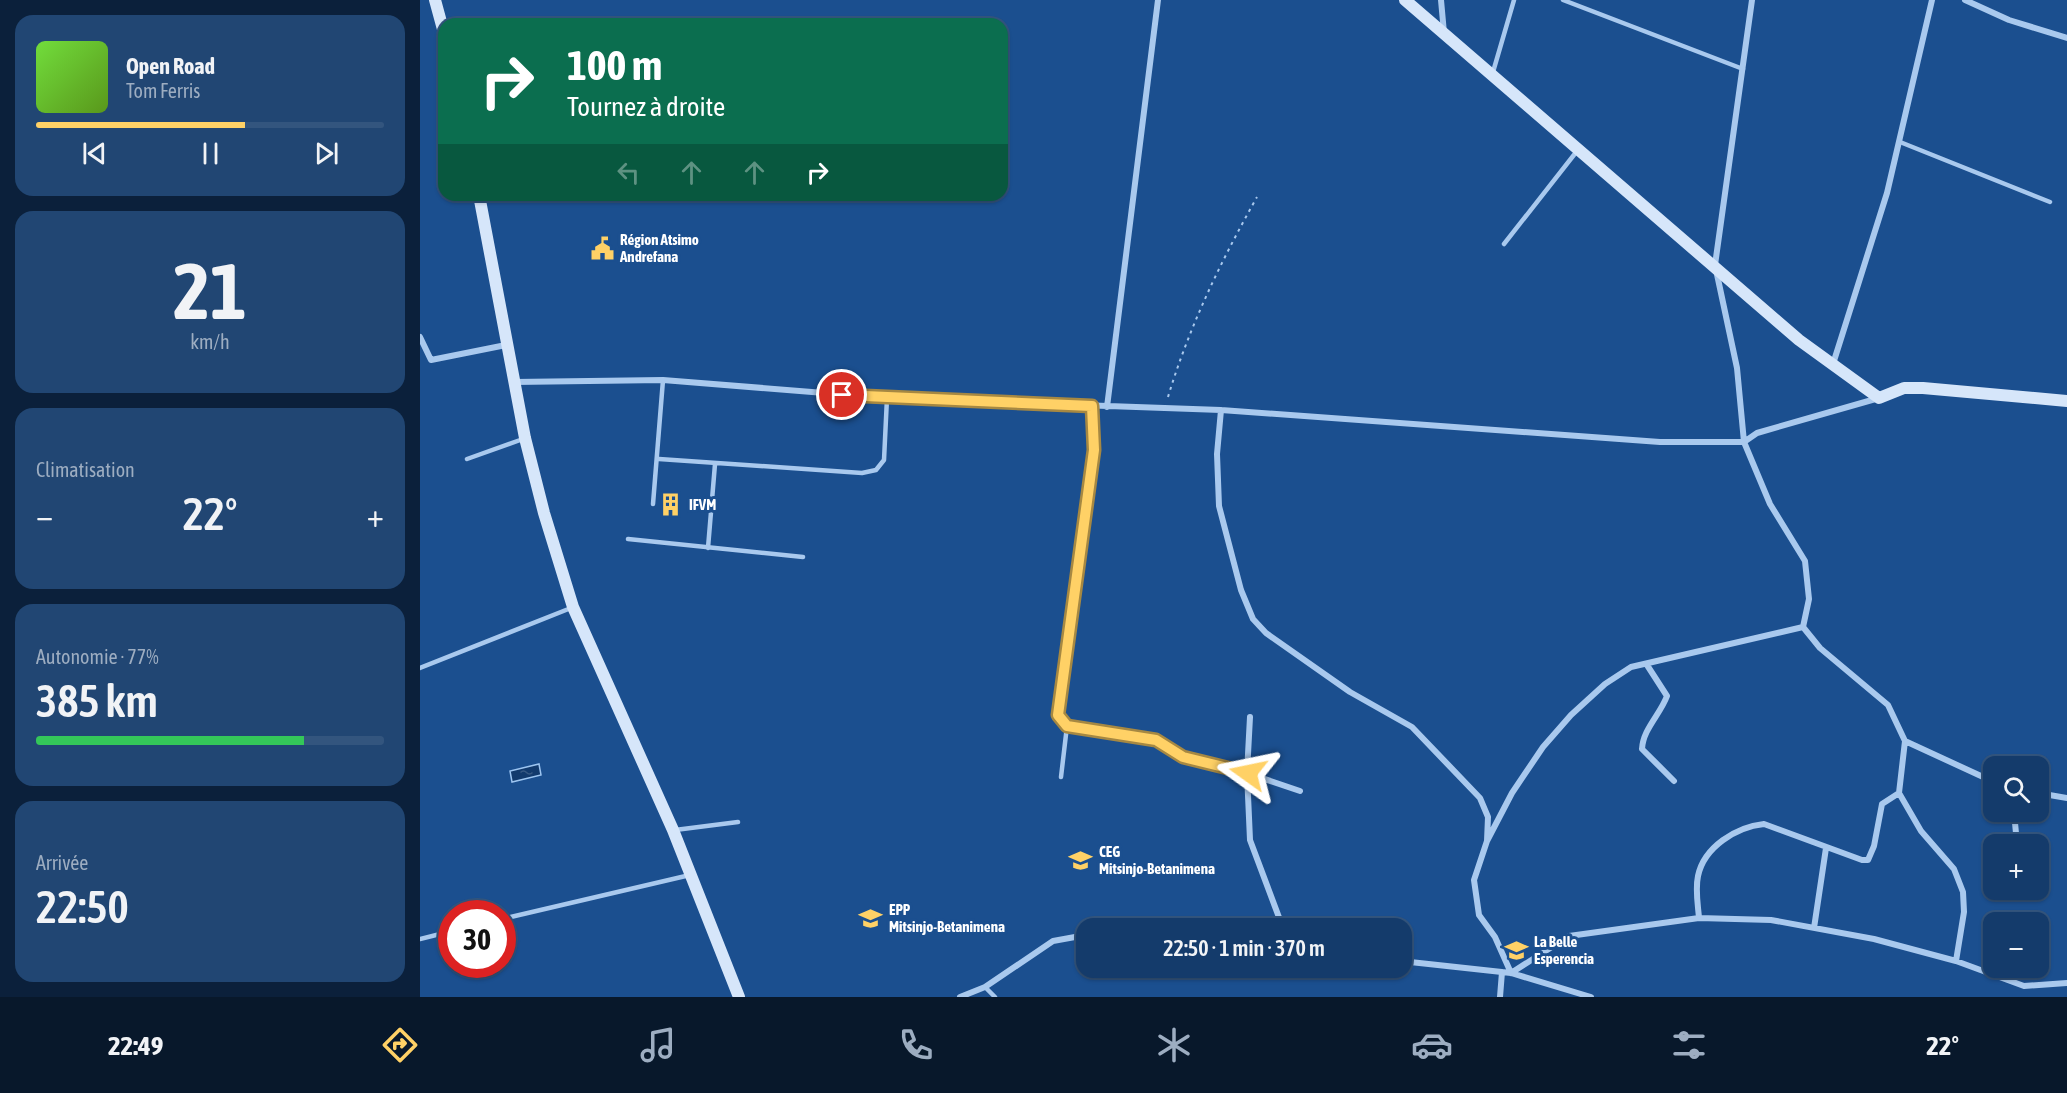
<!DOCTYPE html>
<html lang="fr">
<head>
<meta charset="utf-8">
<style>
  :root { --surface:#143b6b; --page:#214673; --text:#f1f3f6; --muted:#9dadc1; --line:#33557e; --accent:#ffd166 }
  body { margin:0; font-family:"Asap Condensed",sans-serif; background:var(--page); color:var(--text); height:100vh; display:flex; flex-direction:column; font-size:22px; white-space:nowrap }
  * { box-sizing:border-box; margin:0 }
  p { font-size:20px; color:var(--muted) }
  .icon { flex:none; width:33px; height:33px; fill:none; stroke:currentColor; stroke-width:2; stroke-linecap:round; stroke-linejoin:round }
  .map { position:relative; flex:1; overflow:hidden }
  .details { display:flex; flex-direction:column; gap:15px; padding:15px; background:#0b203b; width:420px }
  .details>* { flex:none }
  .hud { position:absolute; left:18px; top:18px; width:570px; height:183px; border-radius:18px; box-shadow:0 2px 4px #0004,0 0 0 2px var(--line); background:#0b6e4f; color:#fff; overflow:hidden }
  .controls { position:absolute; left:1563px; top:756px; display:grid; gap:12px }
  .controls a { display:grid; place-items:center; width:66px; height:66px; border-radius:12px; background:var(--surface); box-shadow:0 2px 4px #0004,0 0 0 2px var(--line); font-size:30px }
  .speed { position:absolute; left:18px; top:900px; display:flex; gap:12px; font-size:30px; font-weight:700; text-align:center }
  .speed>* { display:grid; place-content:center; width:78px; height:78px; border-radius:50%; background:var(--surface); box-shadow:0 2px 4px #0004,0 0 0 2px var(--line); line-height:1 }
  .speed .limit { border:9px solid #d22; background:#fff; color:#111 }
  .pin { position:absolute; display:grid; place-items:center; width:51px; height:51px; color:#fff; margin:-26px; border:3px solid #fff; border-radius:50%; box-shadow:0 2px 6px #0007 }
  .me { position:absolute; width:66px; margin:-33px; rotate:282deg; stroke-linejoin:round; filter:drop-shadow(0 0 4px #0008) }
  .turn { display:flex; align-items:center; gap:21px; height:126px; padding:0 30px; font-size:27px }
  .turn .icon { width:78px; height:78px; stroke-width:2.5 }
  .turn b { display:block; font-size:42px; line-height:51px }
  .lanes { display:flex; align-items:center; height:57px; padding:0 30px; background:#0003; justify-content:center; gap:30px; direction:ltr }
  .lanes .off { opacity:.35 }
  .big { font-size:45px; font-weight:600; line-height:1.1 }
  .details .tile { flex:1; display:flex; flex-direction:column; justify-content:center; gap:9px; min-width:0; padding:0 21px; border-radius:18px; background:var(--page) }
  .details .dial { align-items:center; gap:0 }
  .dial b { font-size:78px; line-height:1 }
  .song { display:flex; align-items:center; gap:18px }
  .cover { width:72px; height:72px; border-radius:9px; background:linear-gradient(135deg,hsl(100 70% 55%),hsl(90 70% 35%)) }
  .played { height:6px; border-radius:3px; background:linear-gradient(90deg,var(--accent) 60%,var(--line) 60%) }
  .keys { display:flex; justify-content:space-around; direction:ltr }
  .heat { display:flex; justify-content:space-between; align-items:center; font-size:33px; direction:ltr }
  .charge { height:9px; border-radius:4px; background:linear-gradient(90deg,#34c759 77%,var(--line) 0) }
  .trip { position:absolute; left:656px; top:918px; width:336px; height:60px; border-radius:18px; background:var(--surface); box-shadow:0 2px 4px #0004,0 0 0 2px var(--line); font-weight:600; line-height:60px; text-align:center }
  .dock { display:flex; height:96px; justify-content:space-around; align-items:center; background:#08182b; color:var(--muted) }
  .dock .icon { width:42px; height:42px }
  .dock .current { color:var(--accent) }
  .dock b { font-size:27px; color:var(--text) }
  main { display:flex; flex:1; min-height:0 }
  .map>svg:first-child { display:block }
  .water { fill:url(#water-ripples); stroke:#9cc4f0; stroke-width:1.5 }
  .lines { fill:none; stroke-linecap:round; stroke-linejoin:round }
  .path { stroke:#a9c9ee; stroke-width:2; stroke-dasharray:3 4.5; stroke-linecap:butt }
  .lane { stroke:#a9c9ee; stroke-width:4.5 }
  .street { stroke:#a9c9ee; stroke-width:6 }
  .secondary { stroke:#d6e6fa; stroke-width:12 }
  .route-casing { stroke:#a68842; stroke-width:15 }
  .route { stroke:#ffd166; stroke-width:10 }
  .labels { text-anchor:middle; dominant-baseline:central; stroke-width:6; stroke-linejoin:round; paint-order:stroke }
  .poi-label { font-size:15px; font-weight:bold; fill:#fff; stroke:#1b4f8f; text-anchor:start }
</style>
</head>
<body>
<main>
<section class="details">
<div class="tile">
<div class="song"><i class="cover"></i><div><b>Open Road</b><p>Tom Ferris</p></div></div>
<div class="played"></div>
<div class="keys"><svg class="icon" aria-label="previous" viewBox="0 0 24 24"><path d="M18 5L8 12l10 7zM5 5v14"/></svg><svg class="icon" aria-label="pause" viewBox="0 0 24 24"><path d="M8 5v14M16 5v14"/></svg><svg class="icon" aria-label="next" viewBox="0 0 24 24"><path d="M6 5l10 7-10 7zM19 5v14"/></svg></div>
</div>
<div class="tile dial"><b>21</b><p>km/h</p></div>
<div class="tile"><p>Climatisation</p>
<div class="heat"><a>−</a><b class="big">22°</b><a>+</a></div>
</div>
<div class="tile"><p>Autonomie · 77%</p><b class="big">385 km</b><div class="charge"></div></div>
<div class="tile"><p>Arrivée</p><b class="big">22:50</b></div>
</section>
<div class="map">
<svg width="1647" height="997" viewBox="0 0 1647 997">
  <defs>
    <pattern id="water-ripples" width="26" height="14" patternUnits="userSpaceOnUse" patternTransform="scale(1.5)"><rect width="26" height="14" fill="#123a6d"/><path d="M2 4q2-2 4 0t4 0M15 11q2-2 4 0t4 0" fill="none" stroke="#365883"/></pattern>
  </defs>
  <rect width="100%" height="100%" fill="#1b4f8f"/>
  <!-- water -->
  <path class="water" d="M 119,764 L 121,775 L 92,782 L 90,771 Z"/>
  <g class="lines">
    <!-- path -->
    <path class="path" d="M 748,397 C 769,327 801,261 837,197"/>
    <!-- lane -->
    <path class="lane" d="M 1143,0 L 1323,69
      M 1073,72 L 1094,0
      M 1480,142 L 1630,202
      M 1084,244 L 1157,151
      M 47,459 L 103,439
      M 239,459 L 442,473 L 456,470 L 464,460 L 467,398
      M 233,504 L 243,380
      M 208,539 L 383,557
      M 288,548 L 295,464
      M 0,668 L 151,608
      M 641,777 L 647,726
      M 255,830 L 318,822
      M 82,919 L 270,875
      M 0,939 L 32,931
      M 565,987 L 575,997"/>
    <!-- street -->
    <path class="street" d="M 1021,0 L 1024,33
      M 1332,0 L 1295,265 L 1317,368 L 1324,442 L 1337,433 L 1459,398
      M 1545,0 L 1589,20 L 1647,38
      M 0,337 L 11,360 L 86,345
      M 1413,364 L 1467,193 L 1512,0
      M 94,382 L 243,380 L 467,398 L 801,410 L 1240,442 L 1324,442 L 1350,504 L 1385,561 L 1389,599 L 1383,627 L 1400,648 L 1468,705 L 1485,741 L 1574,782
      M 672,406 L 674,450 L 638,715 L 647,726 L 736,740 L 763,757 L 827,773 L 880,791
      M 687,407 L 738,0
      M 801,410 L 797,454 L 799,506 L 821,590 L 833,619 L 846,633 L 930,692 L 992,727 L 1060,798 L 1068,817 L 1067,841
      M 1227,665 L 1247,696 C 1240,715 1223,729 1222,749 L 1254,781
      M 830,717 L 827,773 L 830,840 L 863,928
      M 1485,741 L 1479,793 L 1501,831 L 1534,869 L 1543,892 L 1544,912 L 1536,961
      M 1618,793 L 1647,798
      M 1594,812 L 1597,844
      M 1279,918 C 1278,905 1275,890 1278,876 C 1284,847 1316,827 1344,824 L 1442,860 L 1448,860 L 1454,846 L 1462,804 L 1479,793
      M 1394,928 L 1406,848
      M 981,961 L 1091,973 L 1171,997
      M 1091,973 L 1149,936 L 1279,918 L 1351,920 L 1454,939 L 1536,961 L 1604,986 L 1647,983
      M 1091,973 L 1075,937 L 1059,915 L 1054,880 L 1067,841 L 1092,793 L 1123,747 L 1151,715 L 1185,684 L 1211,667 L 1383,627
      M 540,997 L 565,987 L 633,941 L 666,935
      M 1080,997 L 1082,972"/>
    <!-- secondary -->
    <path class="secondary" d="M 15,0 L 24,33
      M 985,0 L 1379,340 L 1459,398 L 1484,388 L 1503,388 L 1647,401
      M 59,195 L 105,438 L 124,513 L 153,607 L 253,830 L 319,997"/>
  </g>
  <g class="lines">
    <defs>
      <path id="route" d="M 422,395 L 672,406 L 674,450 L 638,715 L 647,726 L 736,740 L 763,757 L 828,773"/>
    </defs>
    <!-- route casing -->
    <use href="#route" class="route-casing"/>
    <!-- route -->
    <use href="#route" class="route"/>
  </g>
  <!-- icons -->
  <defs>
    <symbol id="civic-bare" viewBox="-9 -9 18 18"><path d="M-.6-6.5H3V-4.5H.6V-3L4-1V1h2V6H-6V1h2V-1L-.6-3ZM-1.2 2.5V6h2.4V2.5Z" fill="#ffd166" stroke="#1b4f8f" stroke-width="2.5" paint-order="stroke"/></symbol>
    <symbol id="building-bare" viewBox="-9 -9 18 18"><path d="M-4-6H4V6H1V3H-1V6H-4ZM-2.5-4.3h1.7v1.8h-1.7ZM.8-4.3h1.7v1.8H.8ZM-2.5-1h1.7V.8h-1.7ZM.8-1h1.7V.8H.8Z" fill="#ffd166" stroke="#1b4f8f" stroke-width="2.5" paint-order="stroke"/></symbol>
    <symbol id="school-bare" viewBox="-9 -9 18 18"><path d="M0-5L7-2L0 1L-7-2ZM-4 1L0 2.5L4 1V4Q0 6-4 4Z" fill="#ffd166" stroke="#1b4f8f" stroke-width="2.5" paint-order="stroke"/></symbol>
  </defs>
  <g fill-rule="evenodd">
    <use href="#civic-bare" x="166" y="232" width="33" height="33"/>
    <use href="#building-bare" x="234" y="488" width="33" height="33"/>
    <use href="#school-bare" x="644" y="844" width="33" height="33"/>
    <use href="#school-bare" x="434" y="902" width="33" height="33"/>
    <use href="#school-bare" x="1080" y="934" width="33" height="33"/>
  </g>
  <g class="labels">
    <!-- poi labels -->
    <g class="poi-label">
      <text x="200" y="239">Région Atsimo<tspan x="200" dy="17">Andrefana</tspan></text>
      <text x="269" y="504">IFVM</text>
      <text x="679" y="851">CEG<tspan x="679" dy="17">Mitsinjo-Betanimena</tspan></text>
      <text x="469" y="909">EPP<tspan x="469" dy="17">Mitsinjo-Betanimena</tspan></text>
      <text x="1114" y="941">La Belle<tspan x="1114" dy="17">Esperencia</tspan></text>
    </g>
  </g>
</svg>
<div class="controls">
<a><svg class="icon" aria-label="search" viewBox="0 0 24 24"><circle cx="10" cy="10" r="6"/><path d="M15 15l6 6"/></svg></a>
<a>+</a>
<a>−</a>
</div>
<div class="speed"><div class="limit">30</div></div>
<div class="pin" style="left:422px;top:395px;background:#d93025"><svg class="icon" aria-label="arrive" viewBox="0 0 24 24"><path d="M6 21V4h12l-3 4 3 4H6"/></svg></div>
<svg class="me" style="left:828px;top:773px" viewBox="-20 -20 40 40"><path d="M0-17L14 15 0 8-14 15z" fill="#ffd166" stroke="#fff" stroke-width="4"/></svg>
<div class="trip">22:50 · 1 min · 370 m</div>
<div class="hud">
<div class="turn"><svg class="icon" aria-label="right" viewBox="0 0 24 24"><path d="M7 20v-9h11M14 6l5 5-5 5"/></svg><div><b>100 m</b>Tournez à droite</div></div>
<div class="lanes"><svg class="icon off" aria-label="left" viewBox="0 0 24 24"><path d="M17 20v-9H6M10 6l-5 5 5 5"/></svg><svg class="icon off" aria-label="ahead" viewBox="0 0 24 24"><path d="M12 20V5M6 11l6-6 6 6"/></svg><svg class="icon off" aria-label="ahead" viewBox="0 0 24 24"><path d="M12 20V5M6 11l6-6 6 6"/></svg><svg class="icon" aria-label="right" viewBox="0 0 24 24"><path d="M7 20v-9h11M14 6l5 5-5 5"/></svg></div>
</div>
</div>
</main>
<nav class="dock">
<b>22:49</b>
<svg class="icon current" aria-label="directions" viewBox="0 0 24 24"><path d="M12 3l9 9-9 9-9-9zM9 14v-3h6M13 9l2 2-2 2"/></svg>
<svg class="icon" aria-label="music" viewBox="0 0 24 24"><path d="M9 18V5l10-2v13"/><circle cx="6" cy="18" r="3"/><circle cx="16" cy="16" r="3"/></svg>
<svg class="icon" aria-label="phone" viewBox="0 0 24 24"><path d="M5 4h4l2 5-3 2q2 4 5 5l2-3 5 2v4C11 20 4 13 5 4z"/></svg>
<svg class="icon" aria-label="climate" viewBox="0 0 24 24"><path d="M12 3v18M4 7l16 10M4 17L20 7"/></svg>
<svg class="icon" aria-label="car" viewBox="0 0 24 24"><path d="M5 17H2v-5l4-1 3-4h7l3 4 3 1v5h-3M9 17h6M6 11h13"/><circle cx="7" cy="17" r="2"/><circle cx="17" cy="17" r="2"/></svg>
<svg class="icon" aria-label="filters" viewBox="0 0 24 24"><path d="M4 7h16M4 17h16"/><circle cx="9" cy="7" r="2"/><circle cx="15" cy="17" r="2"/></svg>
<b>22°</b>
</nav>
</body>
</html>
